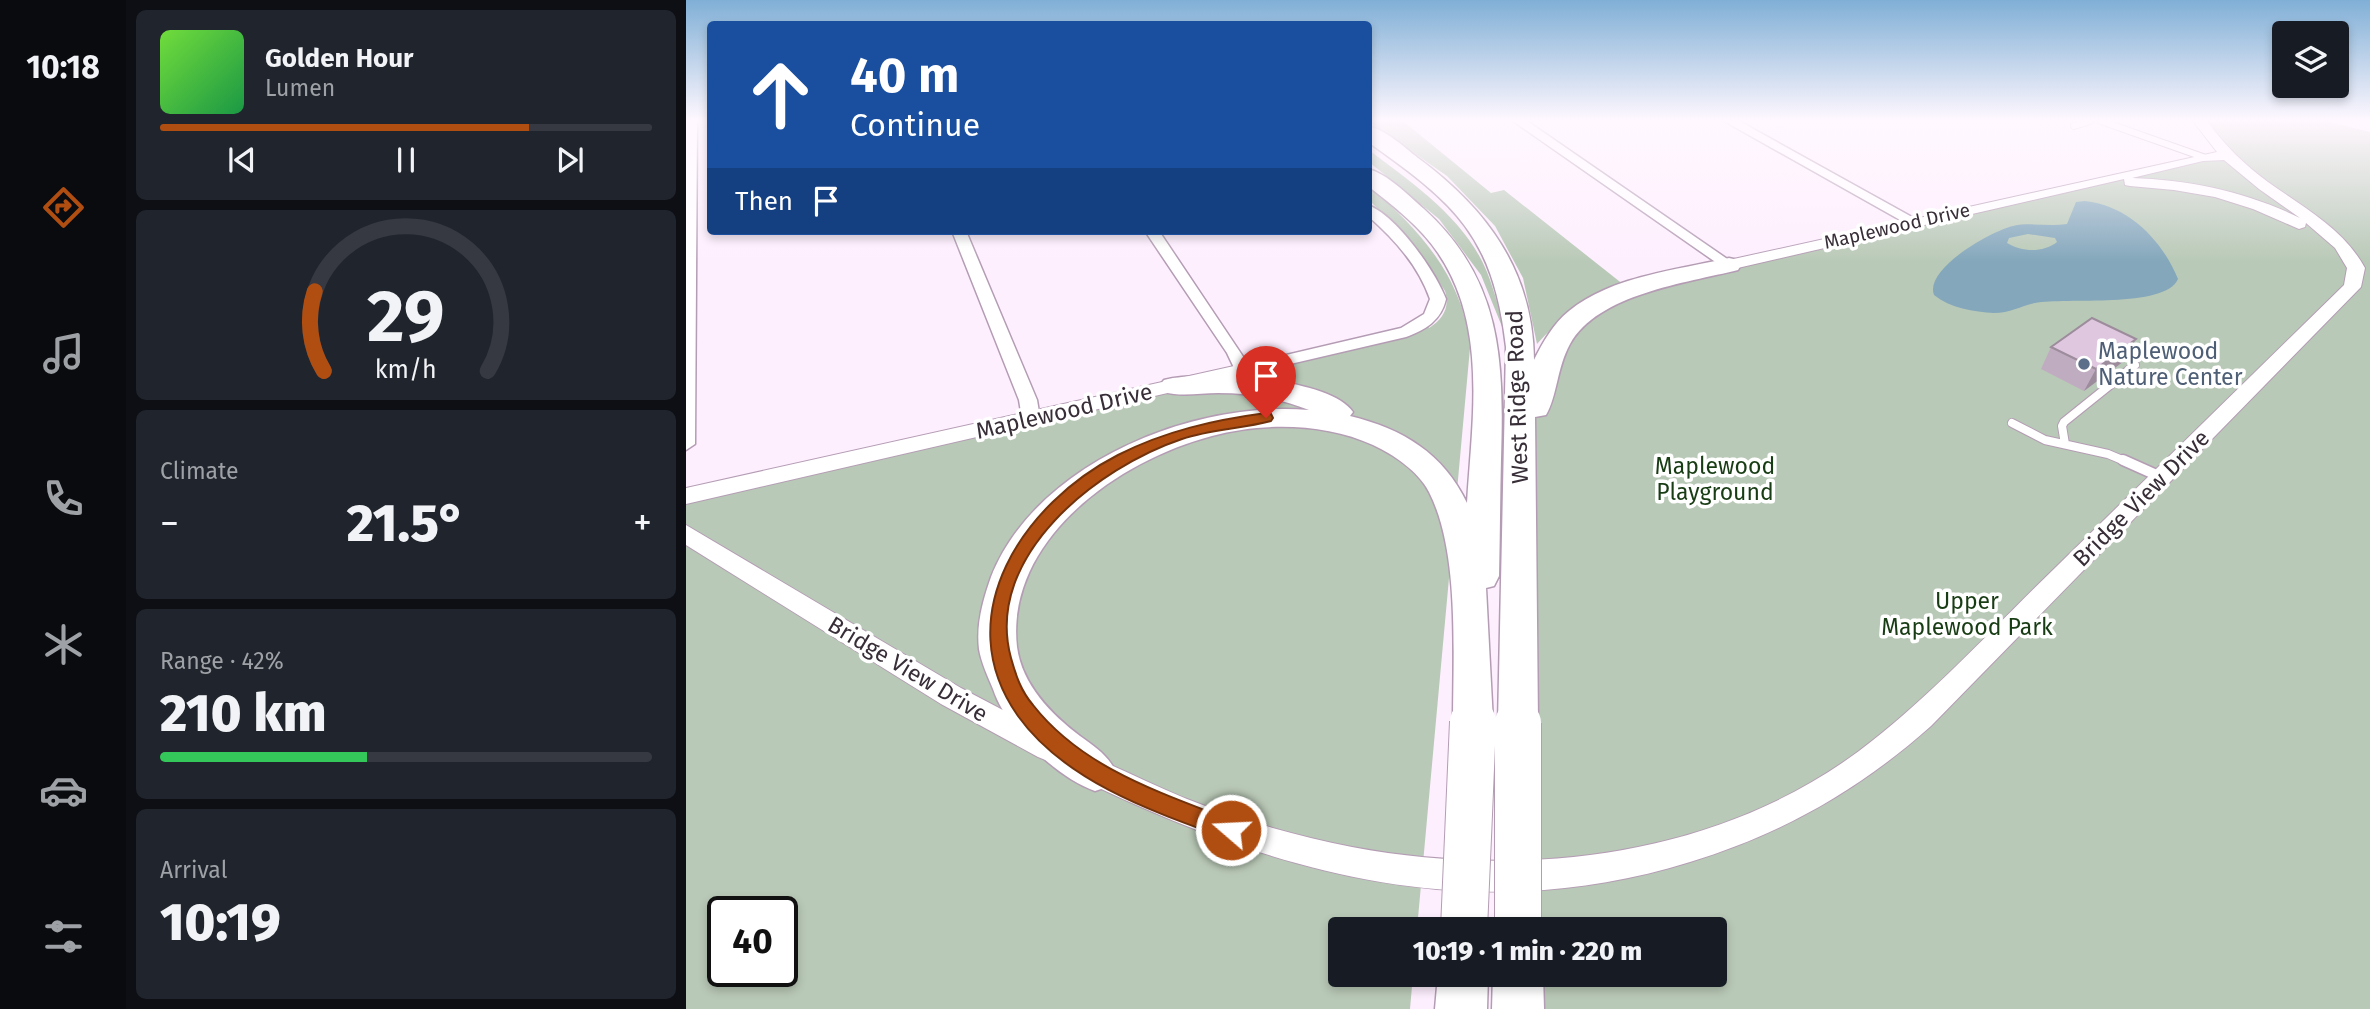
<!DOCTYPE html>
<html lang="en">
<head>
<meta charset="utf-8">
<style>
  :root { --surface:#171b24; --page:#20242c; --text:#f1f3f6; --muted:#9ea1a6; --line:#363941; --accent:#b04e12 }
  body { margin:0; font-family:"Fira Sans",sans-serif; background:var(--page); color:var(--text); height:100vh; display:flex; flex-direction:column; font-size:26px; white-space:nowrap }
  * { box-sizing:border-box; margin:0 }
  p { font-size:23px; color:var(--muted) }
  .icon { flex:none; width:38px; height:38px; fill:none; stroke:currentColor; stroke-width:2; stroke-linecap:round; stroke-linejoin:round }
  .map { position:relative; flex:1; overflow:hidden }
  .side { display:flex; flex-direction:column; gap:10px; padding:10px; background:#0d0f14; width:560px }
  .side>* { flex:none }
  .banner { position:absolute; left:21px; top:21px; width:665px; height:214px; border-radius:7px; box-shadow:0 4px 10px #0003; background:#1a4fa0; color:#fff; overflow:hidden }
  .controls { position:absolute; left:1586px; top:21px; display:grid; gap:14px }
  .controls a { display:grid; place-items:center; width:77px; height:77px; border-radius:7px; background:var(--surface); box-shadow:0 4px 10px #0003; font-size:35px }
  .speed { position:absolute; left:21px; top:896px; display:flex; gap:14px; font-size:35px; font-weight:700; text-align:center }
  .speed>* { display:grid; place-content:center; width:91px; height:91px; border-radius:50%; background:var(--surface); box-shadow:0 4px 10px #0003; line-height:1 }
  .speed .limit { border:4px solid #111; border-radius:10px; background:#fff; color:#111 }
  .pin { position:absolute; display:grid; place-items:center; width:60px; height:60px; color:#fff; margin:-72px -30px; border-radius:50% 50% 50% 0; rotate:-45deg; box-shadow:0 0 7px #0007 }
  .pin .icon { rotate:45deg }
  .me { position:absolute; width:77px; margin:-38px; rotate:289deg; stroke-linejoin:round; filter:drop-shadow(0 0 5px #0008) }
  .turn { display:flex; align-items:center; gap:24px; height:147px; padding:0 28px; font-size:32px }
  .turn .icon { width:91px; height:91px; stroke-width:2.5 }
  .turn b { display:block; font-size:49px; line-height:60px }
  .then { display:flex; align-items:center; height:66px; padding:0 28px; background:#0003; gap:14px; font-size:26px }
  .big { font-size:52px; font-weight:800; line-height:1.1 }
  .side .card { flex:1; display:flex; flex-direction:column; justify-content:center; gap:10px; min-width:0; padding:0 24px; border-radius:10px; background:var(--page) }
  .side .dial { align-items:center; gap:0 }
  .dial svg { height:182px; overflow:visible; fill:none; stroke:var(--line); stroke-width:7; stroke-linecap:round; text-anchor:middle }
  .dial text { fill:var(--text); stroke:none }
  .song { display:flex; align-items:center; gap:21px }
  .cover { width:84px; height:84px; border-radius:10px; background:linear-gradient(135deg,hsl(100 70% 55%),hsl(140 70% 35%)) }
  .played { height:7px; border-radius:4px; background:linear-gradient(90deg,var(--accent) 75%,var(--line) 75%) }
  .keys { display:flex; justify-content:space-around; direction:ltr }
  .heat { display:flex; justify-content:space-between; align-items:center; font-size:38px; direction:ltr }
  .charge { height:10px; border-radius:5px; background:linear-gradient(90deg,#34c759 42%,var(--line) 0) }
  .trip { position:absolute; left:642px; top:917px; width:399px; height:70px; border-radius:7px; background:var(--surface); box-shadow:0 4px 10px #0003; font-weight:800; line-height:70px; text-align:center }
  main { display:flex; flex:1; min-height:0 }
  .tabs { display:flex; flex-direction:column; width:126px; justify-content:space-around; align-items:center; background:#090b0e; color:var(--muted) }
  .tabs .icon { width:49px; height:49px }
  .tabs .selected { color:var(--accent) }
  .tabs b { font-size:32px; color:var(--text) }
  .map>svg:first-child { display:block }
  .green { fill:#b9c9b7; fill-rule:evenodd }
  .water { fill:#84a7bb; fill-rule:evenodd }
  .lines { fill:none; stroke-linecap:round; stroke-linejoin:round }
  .service-far2-casing { stroke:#b49db4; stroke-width:8 }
  .service-far1-casing { stroke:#b49db4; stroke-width:10 }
  .service-casing { stroke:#b49db4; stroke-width:13 }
  .minor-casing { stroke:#b49db4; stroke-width:3 }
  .tertiary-casing { stroke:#b49db4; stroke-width:2 }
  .motorway-casing { stroke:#b49db4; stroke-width:3 }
  .service-far2 { stroke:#fff; stroke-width:6 }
  .service-far1 { stroke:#fff; stroke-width:8 }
  .service { stroke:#fff; stroke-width:10 }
  .minor { fill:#fff; fill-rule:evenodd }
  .tertiary { fill:#fff; fill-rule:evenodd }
  .motorway { fill:#fff; fill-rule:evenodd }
  .motorway-bridge-casing { stroke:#b49db4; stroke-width:48; stroke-linecap:butt }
  .motorway-bridge { stroke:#fff; stroke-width:46 }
  .wall { fill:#c0acc0 }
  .shaded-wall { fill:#9c8c9c }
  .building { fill:#dfc8df; stroke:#9c8c9c; stroke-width:2 }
  .route { fill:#b04e12; stroke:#72330c; stroke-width:2 }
  .service-dot { fill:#5c6f8a; stroke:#fff; stroke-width:2.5 }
  .labels { text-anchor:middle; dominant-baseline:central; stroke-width:7; stroke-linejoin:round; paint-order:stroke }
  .far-street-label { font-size:19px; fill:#372e37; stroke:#fff }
  .service-label { font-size:23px; fill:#4e5e75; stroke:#fff; text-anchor:start }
  .street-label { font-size:23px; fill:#372e37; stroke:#fff }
  .park-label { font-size:23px; fill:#183c14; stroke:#fff }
</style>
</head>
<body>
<main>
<nav class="tabs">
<b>10:18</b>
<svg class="icon selected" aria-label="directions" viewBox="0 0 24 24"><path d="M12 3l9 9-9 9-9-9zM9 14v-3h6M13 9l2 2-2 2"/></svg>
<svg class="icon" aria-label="music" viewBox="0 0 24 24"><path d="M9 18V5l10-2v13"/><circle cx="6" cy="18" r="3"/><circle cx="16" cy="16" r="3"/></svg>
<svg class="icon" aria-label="phone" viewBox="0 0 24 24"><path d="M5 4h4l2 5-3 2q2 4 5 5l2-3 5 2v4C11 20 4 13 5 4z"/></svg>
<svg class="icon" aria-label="climate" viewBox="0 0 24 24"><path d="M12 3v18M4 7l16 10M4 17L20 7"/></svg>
<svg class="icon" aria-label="car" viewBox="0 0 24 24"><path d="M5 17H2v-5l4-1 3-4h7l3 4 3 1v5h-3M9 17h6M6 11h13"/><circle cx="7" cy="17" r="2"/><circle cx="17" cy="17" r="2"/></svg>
<svg class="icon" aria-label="filters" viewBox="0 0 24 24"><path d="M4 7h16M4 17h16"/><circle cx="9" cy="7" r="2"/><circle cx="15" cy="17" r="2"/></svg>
</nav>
<section class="side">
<div class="card">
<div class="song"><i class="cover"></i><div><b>Golden Hour</b><p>Lumen</p></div></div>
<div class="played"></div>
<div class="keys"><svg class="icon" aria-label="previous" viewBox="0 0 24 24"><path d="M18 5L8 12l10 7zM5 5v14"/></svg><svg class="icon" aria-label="pause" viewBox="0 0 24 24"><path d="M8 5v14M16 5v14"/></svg><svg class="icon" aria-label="next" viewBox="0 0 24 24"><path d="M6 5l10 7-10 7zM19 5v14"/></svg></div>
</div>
<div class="card dial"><svg viewBox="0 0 100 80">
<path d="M14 69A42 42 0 1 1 86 69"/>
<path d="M14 69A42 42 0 0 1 10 34" stroke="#b04e12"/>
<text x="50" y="56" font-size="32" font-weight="700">29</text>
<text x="50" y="72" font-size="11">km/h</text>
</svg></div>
<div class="card"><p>Climate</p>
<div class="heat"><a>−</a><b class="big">21.5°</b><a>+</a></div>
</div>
<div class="card"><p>Range · 42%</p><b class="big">210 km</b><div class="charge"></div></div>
<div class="card"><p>Arrival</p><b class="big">10:19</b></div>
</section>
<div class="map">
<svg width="1684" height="1009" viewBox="0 0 1684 1009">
  <rect width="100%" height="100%" fill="#feeffe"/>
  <!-- green -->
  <path class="green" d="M 682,121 L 717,121 L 805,193 L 818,190 L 938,285 C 898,301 880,312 851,344 L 837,278 L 809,226 L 761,176 Z
    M 1514,121 L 1640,121 L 1684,132 L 1684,1009 L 832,1009 L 832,975 L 1029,975 L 1029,929 L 832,929 L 842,462 L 857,364 L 928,296 L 1541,155 Z
    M 683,150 C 727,184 779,218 801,272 C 809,292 814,313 819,334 L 795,275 L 753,219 L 683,162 Z
    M 683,187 C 734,229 778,279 784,348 L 731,929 L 654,929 L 654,975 L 727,975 L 724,1009 L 0,1009 L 0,496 L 557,370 L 741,321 L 743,328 C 757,319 764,308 759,291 L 729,246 L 683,200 ZM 37,912 L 96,912 L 96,971 L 37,971 Z"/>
  <!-- water -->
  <path class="water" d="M 1399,201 C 1443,206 1476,240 1492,279 C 1479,309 1379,297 1349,303 C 1335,306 1324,313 1308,313 C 1288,312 1264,308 1248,295 C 1238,269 1305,231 1327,226 C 1345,222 1363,227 1381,224 L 1390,202 ZM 1342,234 L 1369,238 L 1371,242 C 1357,253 1336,252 1321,243 L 1323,238 Z"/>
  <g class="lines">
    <defs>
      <path id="service-far2" d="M 1415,121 L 1517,157
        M 1388,126 L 1404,121"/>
      <path id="service-far1" d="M 1326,423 L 1359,440 L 1422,454 L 1441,462
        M 1379,444 L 1376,426 L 1378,422 L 1449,365"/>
      <path id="service" d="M 1437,460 L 1475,477"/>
      <path id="minor" d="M 0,121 L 11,121 L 9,444 L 0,450 Z
        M 827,121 L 841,121 L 1050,265 L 1043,269 L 1038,268 Z
        M 1038,121 L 1053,121 L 1235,222 L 1228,226 L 1223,225 Z
        M 682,205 C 711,216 749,271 760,299 C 755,321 739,330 720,337 L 557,375 L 551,374 L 541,353 L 459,231 L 473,231 L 562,364 L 715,328 L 738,314 L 744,299 C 732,265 709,240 682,216 Z
        M 266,231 L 280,231 L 351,400 L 354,418 L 351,422 L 345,424 L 336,418 L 333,400 Z"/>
      <path id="tertiary" d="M 1507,121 L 1521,121 C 1538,145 1559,165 1582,182 C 1618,208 1657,228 1679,268 L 1675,287 L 1245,726 C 1173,790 1096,834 1004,862 C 785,930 587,873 388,776 L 383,767 L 388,758 L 398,754 C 433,767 466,785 501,799 C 554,820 610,836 666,847 C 837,879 1029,858 1173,751 C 1244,698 1305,630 1369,568 C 1465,474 1561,380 1658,285 L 1661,268 L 1649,248 L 1620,223 L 1619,227 L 1613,229 L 1567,209 L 1529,197 L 1488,190 L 1444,186 L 1439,185 L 1438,179 L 1043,270 L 1035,265 L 1043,260 L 1531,152 ZM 1538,160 L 1573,189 L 1614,218 C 1561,192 1505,180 1446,178 L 1517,161 Z
        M 557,364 L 564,366 L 567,370 L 564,374 L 0,504 L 0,488 Z
        M 0,525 L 275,688 L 372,739 L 376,748 L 372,757 L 362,761 L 352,757 L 255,704 L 0,545 Z"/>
      <path id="motorway" d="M 682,126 C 700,130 718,147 732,158 C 801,209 847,271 848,360 C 857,342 867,324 883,311 C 926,276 991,270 1043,258 L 1052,260 L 1055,265 L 1052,270 C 1000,283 912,294 884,344 C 871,367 871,397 860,415 L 849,417 L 852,723 L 846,736 L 832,741 L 818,736 L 812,723 L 820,347 C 807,236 770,204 682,142 Z
        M 682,169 C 702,174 723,196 738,209 C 816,280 818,360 815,459 C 814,498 814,537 813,576 L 808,586 L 800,588 L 807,722 L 801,735 L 787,740 L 773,735 L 767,722 C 767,655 774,552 743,492 C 732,471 708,455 687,445 C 639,423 577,422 526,436 C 433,460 319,540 331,647 C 336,685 365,714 394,736 C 409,747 422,755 430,772 L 424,786 L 409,791 C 370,777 320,729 307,689 C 302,677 295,662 293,649 C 290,624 297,600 305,577 C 350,463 507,400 623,410 C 593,398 564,393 532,393 C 514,393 495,397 478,392 L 473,386 L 478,380 C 516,370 644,377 667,412 L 664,416 C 717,429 757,453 781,503 C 786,420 802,326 752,253 C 734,226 707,206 682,186 Z
        M 752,975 L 802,975 L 801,1009 L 749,1009 Z
        M 807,975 L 857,975 L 858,1009 L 806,1009 Z"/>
    </defs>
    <!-- service-far2 casing -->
    <use href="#service-far2" class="service-far2-casing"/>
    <!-- service-far1 casing -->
    <use href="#service-far1" class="service-far1-casing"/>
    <!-- service casing -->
    <use href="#service" class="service-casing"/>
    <!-- minor casing -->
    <use href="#minor" class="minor-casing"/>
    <!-- tertiary casing -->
    <use href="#tertiary" class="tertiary-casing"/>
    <!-- motorway casing -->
    <use href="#motorway" class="motorway-casing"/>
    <!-- service-far2 -->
    <use href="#service-far2" class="service-far2"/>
    <!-- service-far1 -->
    <use href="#service-far1" class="service-far1"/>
    <!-- service -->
    <use href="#service" class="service"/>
    <!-- minor -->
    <use href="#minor" class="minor"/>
    <!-- tertiary -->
    <use href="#tertiary" class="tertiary"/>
    <!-- motorway -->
    <use href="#motorway" class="motorway"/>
    <defs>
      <path id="motorway-bridge" d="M 832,723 L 832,929
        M 778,929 L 787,722"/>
    </defs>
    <!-- motorway-bridge casing -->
    <use href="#motorway-bridge" class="motorway-bridge-casing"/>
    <!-- motorway-bridge -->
    <use href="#motorway-bridge" class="motorway-bridge"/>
  </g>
  <!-- wall -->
  <path class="wall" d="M 1365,347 L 1438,361 L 1398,391 L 1355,369 Z"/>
  <!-- shaded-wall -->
  <path class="shaded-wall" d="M 1450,339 L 1438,361 L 1398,391 L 1410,369 Z"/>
  <!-- building -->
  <path class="building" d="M 1406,318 L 1450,339 L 1410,369 L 1365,347 Z"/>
  <!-- sky -->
  <linearGradient id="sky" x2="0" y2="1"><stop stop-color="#80afd6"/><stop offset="0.46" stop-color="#fff8ff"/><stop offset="1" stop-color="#fff8ff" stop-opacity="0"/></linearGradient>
  <rect width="1684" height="262" fill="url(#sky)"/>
  <!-- route -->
  <path class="route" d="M 580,413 L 585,414 L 587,418 L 585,421 C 555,429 525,429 496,439 C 412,467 297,556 325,658 C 330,676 335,691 347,705 C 398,770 479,794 552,823 L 555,830 L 552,837 L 545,840 C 471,813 380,783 332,716 C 261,616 338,503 432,455 C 479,431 528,420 580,413 Z"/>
  <!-- markers -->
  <circle class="service-dot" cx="1398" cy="364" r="7"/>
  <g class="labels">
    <!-- far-street labels -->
    <g class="far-street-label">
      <text transform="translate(1211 226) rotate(-13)">Maplewood Drive</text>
    </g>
    <!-- service labels -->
    <g class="service-label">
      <text x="1412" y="351">Maplewood<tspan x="1412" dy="26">Nature Center</tspan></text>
    </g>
    <!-- street labels -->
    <g class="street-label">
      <text transform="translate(831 397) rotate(-92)">West Ridge Road</text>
      <text transform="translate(378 411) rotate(-13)">Maplewood Drive</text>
      <text transform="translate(1455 498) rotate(-45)">Bridge View Drive</text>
      <text transform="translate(222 669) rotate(31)">Bridge View Drive</text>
    </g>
    <!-- park labels -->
    <g class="park-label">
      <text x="1029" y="466">Maplewood<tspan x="1029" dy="26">Playground</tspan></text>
      <text x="1281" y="601">Upper<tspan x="1281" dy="26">Maplewood Park</tspan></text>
    </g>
  </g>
</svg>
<div class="controls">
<a><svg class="icon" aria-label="layers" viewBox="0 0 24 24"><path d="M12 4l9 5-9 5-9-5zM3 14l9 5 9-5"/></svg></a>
</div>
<div class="speed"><div class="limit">40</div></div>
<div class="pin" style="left:580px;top:418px;background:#d93025"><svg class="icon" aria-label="arrive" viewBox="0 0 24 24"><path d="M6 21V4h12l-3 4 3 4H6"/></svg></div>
<svg class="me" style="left:545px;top:830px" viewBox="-20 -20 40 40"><circle r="17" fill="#b04e12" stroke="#fff" stroke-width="3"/><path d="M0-11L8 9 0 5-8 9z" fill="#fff"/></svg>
<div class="trip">10:19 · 1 min · 220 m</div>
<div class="banner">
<div class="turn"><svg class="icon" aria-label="ahead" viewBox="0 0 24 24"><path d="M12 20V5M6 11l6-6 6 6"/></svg><div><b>40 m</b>Continue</div></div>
<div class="then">Then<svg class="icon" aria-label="arrive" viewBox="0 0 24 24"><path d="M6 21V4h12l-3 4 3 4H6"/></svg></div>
</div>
</div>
</main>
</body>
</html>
